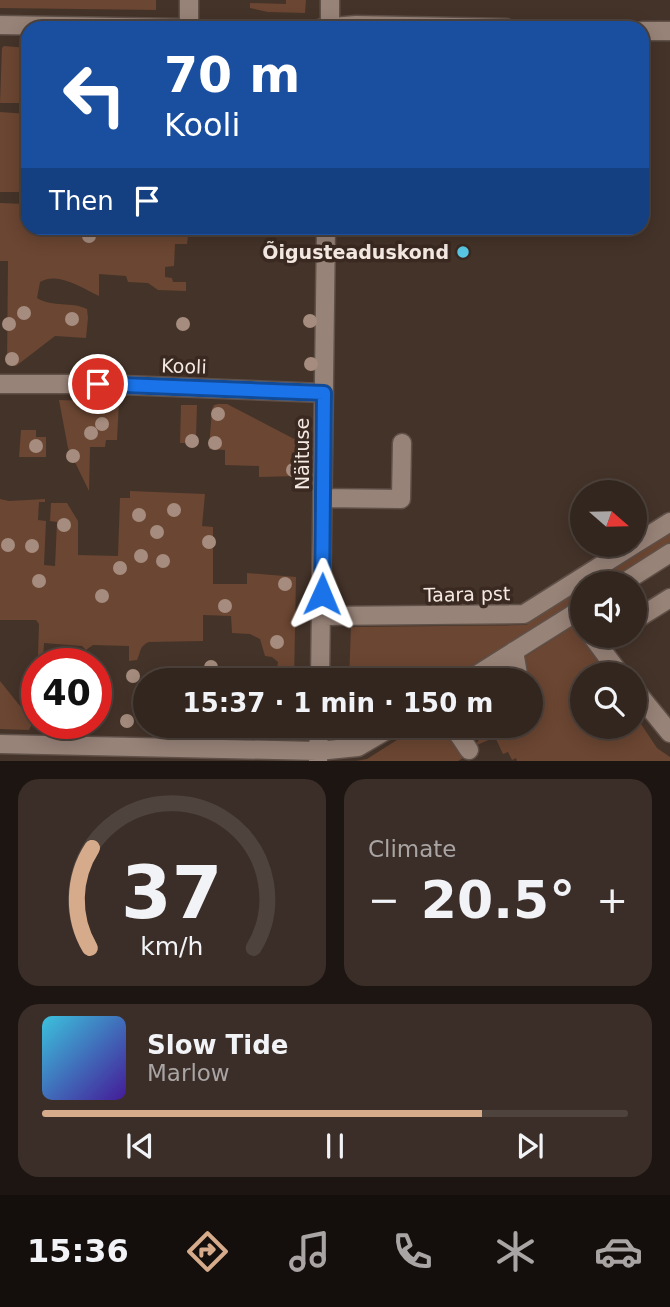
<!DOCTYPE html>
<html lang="en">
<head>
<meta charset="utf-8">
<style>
  :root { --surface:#33261f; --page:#3b2e28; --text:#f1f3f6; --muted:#a9a5a4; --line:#4e433d; --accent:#d6ab8b }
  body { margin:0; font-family:"DejaVu Sans",sans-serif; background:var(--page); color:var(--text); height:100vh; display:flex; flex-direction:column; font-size:26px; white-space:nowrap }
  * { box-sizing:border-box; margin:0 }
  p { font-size:23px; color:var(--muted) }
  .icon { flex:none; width:38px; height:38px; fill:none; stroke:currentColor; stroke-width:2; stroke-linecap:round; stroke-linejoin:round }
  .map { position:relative; height:761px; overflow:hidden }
  .drawer { display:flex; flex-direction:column; gap:18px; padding:18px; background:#1c1511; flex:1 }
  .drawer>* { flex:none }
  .banner { position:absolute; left:21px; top:21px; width:628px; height:214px; border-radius:21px; box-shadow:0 4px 18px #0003,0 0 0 2px var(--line); background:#1a4fa0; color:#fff; overflow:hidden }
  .needle { width:46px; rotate:110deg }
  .fabs { position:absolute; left:570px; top:480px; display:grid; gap:14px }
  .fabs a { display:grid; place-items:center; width:77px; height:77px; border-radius:50%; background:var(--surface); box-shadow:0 4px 18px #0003,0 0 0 2px var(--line); font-size:35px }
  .speed { position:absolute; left:21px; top:648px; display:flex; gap:14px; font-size:35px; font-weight:700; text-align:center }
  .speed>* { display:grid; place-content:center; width:91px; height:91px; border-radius:50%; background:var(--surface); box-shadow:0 4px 18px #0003,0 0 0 2px var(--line); line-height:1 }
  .speed .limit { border:10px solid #d22; background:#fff; color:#111 }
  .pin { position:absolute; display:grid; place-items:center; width:60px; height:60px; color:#fff; margin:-30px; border:4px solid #fff; border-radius:50%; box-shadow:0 2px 7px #0007 }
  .me { position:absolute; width:77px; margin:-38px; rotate:1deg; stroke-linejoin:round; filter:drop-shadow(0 0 5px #0008) }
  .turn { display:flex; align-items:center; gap:24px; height:147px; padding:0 28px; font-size:32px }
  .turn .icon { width:91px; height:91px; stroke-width:2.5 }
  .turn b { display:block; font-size:49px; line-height:60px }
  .then { display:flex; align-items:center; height:66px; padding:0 28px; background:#0003; gap:14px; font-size:26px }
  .big { font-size:52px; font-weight:700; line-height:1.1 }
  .drawer .card { flex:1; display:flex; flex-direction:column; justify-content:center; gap:10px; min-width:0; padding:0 24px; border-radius:21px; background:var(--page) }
  .drawer .dial { align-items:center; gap:0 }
  .dial svg { height:182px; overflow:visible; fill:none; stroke:var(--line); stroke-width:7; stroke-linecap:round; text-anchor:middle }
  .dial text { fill:var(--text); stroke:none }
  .song { display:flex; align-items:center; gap:21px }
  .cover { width:84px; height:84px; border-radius:10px; background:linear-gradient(135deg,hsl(190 70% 55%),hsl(260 70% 35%)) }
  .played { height:7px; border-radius:4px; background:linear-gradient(90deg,var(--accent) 75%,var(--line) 75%) }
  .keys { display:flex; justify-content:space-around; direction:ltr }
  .heat { display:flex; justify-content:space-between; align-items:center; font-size:38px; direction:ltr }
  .drawer .tiles { flex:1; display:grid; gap:18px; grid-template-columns:1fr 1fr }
  .card:last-child { grid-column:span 2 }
  .trip { position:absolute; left:133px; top:668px; width:410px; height:70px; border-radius:35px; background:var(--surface); box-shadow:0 4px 18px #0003,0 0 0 2px var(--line); font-weight:700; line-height:70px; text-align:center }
  .tab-bar { display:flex; height:112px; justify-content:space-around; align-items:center; background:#140f0c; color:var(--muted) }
  .tab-bar .icon { width:49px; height:49px }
  .tab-bar .current { color:var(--accent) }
  .tab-bar b { font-size:32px; color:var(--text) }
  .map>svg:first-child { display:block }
  .green { fill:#6b4632 }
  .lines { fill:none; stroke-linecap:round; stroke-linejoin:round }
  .minor-casing { stroke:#5f5048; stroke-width:21 }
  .minor { stroke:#988378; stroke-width:18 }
  .tree { fill:#a58c7e }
  .route-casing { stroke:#114b97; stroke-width:18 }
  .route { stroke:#1a73e8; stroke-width:12 }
  .poi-dot { fill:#59c8e5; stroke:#3a2920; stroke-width:2.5 }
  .labels { text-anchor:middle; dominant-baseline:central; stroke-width:7; stroke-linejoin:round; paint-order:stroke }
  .poi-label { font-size:19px; font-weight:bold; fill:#f4e9e3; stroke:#3a2920; text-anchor:end }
  .street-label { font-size:19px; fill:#f4e9e3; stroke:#3a2920 }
</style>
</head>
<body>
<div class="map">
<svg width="670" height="761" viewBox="0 0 670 761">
  <rect width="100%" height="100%" fill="#443329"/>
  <!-- green -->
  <path class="green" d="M 0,0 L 156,0 L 156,10 L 0,8 Z
    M 286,0 L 306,0 L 305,13 L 268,12 L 250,8 L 250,3 L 286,4 Z
    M 4,46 L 28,48 L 26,97 L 23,103 L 0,103 L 2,48 Z
    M 0,112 L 28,114 L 28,187 L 18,192 L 0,192 Z
    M 28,201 L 28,228 L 189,228 L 187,244 L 175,244 L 174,266 L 165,267 L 165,277 L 172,278 L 173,282 L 186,282 L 186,291 L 158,290 L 148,283 L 128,282 L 126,276 L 99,274 L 99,296 C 82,288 58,271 40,282 L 37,298 C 53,308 71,301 87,309 L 88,318 L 86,338 L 55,336 L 16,366 L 7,365 L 8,261 L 0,261 L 0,203 L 25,204 Z
    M 59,400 L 119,402 L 117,440 L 106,440 L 105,447 L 90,447 L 89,491 L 68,448 Z
    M 218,404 L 227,404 L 300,442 L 298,476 L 259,477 L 259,466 L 225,465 L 225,450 L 209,449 L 212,409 L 214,405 Z
    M 181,405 L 197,405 L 196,437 L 193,443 L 180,443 Z
    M 21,430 L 36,430 L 36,437 L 46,437 L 46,457 L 19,457 Z
    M 130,491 L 205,494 L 202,526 L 213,527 L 213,584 L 247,584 L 247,573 L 296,577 L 294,681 L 262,681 L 277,668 L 278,662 L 272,657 L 265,656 L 260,639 L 250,634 L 232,633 L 231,616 L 203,615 L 203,641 L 149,642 C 139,646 141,652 137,660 L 129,661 L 129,646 L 93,645 L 86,650 L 82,646 L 44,643 L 43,662 L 40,661 L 38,656 L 39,624 L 36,620 L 0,620 L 0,499 L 9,501 L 45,499 L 45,502 L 39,502 L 38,520 L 46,521 L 44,565 L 55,566 L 57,522 L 50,521 L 51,503 L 67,503 L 78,521 L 78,555 L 118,556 L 120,498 L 130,498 Z
    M 670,529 L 670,546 L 612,583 L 585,583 Z
    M 583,584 L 583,601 L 456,681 L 349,681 L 351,627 L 526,625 Z
    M 575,625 L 608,674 L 583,674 L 583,726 L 635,726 L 635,715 L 657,748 L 670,757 L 670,761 L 517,761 L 516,758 L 512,760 L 508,752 L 503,754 L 495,737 L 475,746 L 480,738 L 486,739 L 490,732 L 495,734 L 498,728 L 503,730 L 505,726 L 530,726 L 532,713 L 530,681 L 525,681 L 520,660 Z
    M 0,681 L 33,722 L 29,730 L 0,729 Z
    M 419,726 L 446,726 L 465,757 L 458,761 L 356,761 L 367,759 Z"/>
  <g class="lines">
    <defs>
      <path id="minor" d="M 0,25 L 177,28
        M 189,28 L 189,0
        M 322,28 L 356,25 L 506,28
        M 330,28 L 330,0
        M 642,31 L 670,31
        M 0,384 L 98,384 L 324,393
        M 323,498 L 401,499 L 402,443
        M 635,544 L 670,522
        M 623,583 L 670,553
        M 322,616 L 524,614 L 635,544
        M 635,620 L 670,598
        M 591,635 L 620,674
        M 514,651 L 519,680
        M 320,681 L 326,228
        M 467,681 L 583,608
        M 635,690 L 670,733
        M 453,726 L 469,750
        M 0,744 L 318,751 L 358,747 L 394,726
        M 318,761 L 319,726"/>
    </defs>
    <!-- minor casing -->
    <use href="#minor" class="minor-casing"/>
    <!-- minor -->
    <use href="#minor" class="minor"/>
  </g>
  <!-- trees -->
  <g class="tree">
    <circle cx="89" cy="236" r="7"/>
    <circle cx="24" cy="313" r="7"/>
    <circle cx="72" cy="319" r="7"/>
    <circle cx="310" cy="321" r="7"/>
    <circle cx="9" cy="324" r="7"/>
    <circle cx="183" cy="324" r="7"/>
    <circle cx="12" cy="359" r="7"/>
    <circle cx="311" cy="364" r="7"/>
    <circle cx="96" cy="403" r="7"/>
    <circle cx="218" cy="414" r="7"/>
    <circle cx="102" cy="424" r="7"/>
    <circle cx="91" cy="433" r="7"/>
    <circle cx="192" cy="441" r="7"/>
    <circle cx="215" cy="443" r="7"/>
    <circle cx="36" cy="446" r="7"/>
    <circle cx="73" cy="456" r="7"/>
    <circle cx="293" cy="470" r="7"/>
    <circle cx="174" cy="510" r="7"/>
    <circle cx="139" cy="515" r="7"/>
    <circle cx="64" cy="525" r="7"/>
    <circle cx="157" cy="532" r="7"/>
    <circle cx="209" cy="542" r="7"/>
    <circle cx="8" cy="545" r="7"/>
    <circle cx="32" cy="546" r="7"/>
    <circle cx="141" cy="556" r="7"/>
    <circle cx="163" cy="561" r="7"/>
    <circle cx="120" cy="568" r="7"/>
    <circle cx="39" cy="581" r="7"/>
    <circle cx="285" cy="584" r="7"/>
    <circle cx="102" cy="596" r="7"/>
    <circle cx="225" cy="606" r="7"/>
    <circle cx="277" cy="642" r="7"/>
    <circle cx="211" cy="667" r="7"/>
    <circle cx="291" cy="673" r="7"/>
    <circle cx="133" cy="676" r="7"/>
    <circle cx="127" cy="721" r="7"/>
  </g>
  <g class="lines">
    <defs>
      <path id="route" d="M 98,384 L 324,393 L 322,594"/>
    </defs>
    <!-- route casing -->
    <use href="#route" class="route-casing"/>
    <!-- route -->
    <use href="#route" class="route"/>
  </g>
  <!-- markers -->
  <circle class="poi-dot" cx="463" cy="252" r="7"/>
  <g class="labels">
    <!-- poi labels -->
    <g class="poi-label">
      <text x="449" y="252">Õigusteaduskond</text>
    </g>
    <!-- street labels -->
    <g class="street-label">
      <text transform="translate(184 366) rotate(2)">Kooli</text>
      <text transform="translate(302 454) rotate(-90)">Näituse</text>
      <text transform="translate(467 594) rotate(-1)">Taara pst</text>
    </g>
  </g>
</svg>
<div class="fabs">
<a><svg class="needle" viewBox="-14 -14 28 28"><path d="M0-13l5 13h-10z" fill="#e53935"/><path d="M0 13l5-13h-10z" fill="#a9a5a4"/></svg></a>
<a><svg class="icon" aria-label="sound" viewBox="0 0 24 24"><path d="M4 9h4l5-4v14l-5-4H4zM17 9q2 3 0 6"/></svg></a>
<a><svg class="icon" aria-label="search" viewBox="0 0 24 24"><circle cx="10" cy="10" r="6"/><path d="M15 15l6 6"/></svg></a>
</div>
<div class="speed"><div class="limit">40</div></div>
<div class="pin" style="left:98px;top:384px;background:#d93025"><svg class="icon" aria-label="arrive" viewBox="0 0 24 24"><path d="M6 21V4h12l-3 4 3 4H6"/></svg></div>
<svg class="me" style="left:322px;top:594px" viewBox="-20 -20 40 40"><path d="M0-17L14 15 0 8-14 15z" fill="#1a73e8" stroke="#fff" stroke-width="4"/></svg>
<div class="trip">15:37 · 1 min · 150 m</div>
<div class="banner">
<div class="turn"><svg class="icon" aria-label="left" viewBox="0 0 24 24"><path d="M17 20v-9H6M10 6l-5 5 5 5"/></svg><div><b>70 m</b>Kooli</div></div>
<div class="then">Then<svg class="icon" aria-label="arrive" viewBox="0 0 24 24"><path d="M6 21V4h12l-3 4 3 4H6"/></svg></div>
</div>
</div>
<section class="drawer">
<div class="tiles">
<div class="card dial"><svg viewBox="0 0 100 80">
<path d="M14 69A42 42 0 1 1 86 69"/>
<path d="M14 69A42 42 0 0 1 15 25" stroke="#d6ab8b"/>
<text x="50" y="56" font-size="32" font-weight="700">37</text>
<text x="50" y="72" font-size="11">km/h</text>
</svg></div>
<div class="card"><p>Climate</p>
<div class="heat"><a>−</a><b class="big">20.5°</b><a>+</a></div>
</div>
<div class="card">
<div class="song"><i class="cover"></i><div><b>Slow Tide</b><p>Marlow</p></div></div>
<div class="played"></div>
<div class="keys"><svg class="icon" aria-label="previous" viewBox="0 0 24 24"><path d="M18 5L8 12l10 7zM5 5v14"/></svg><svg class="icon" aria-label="pause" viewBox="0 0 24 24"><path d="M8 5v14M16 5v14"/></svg><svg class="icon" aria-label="next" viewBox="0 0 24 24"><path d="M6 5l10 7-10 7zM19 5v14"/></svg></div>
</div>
</div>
</section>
<nav class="tab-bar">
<b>15:36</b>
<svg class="icon current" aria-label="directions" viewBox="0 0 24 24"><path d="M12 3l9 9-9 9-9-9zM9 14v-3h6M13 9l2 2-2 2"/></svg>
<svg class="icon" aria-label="music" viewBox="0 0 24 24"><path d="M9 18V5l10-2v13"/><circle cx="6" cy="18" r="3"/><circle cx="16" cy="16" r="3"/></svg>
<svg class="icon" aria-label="phone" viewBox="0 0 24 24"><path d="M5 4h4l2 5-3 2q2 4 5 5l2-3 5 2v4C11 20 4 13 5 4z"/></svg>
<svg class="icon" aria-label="climate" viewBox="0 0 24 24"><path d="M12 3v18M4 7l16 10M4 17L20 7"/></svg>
<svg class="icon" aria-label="car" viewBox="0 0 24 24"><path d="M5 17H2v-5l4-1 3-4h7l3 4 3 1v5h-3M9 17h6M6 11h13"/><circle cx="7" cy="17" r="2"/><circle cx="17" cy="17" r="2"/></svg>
</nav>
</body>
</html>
